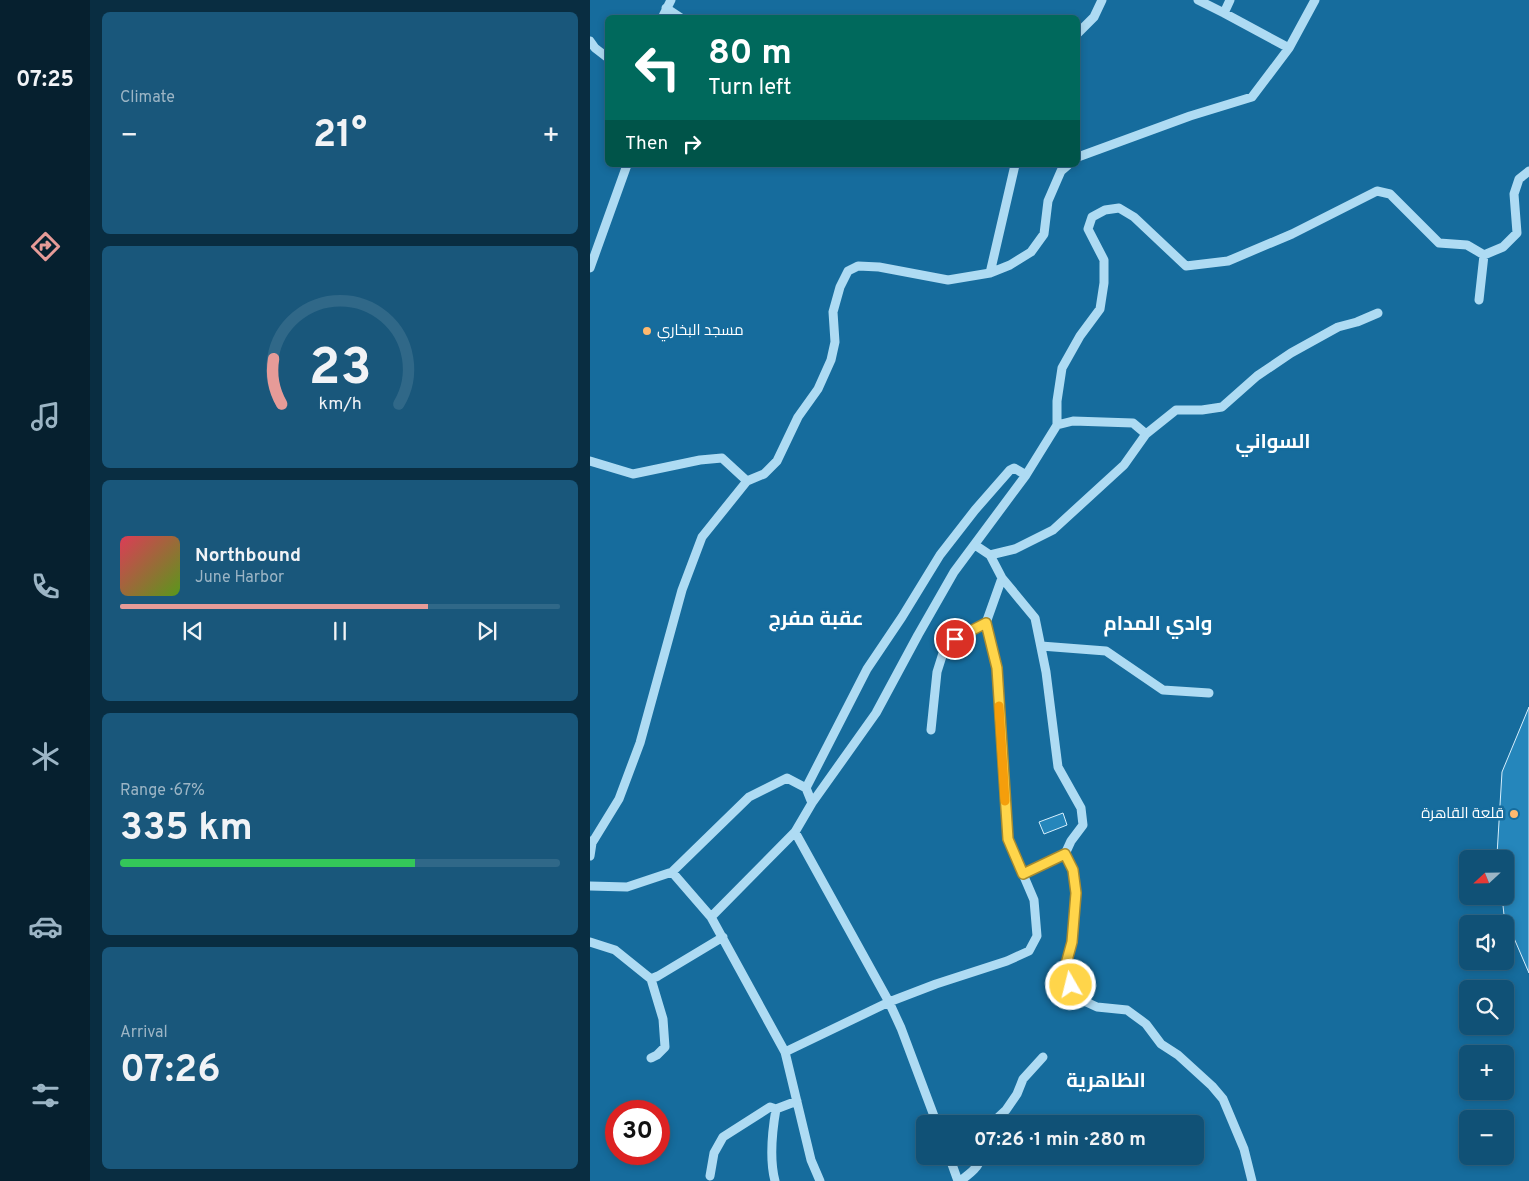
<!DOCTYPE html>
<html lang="en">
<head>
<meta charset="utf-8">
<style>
  :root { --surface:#105176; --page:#19577b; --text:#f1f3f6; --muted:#9cb5c5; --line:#306888; --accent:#e69b98 }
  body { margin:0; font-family:Overpass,Cairo,sans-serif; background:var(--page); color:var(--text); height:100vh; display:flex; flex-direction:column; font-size:19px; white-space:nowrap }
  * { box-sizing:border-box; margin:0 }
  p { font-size:16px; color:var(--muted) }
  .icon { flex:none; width:28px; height:28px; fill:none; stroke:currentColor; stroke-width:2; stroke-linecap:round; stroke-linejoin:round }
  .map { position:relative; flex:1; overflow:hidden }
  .side { display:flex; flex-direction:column; gap:12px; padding:12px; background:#092d41; width:500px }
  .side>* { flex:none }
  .banner { position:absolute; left:15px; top:15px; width:475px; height:152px; border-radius:8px; box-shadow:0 2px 8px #0003,0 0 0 1px var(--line); background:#00695c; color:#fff; overflow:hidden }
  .needle { width:32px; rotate:248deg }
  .controls { position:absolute; left:869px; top:850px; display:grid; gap:10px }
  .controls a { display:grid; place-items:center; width:55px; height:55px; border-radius:8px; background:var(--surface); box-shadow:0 2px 8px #0003,0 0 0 1px var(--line); font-size:25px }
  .speed { position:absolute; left:15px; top:1100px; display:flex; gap:10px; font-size:25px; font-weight:700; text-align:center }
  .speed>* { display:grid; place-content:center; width:65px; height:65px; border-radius:50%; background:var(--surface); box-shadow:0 2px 8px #0003,0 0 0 1px var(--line); line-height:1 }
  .speed .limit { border:8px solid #d22; background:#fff; color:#111 }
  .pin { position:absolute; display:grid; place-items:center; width:42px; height:42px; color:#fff; margin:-21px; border:2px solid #fff; border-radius:50%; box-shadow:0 1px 5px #0007 }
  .me { position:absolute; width:55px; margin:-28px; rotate:352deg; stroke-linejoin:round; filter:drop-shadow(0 0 4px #0008) }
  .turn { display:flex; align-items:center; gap:18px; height:105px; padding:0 20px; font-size:22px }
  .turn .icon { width:65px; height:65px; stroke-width:2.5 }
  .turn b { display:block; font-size:35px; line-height:42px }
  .then { display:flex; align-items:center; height:48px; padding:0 20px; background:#0003; gap:10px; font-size:19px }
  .big { font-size:38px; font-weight:700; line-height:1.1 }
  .side .widget { flex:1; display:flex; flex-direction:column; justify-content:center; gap:8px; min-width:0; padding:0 18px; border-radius:8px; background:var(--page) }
  .side .dial { align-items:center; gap:0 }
  .dial svg { height:130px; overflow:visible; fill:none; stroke:var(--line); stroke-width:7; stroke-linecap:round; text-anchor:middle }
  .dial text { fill:var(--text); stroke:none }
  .song { display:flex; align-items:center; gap:15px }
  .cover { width:60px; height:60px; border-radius:8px; background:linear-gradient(135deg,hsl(350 70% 55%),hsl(90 70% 35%)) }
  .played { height:5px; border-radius:2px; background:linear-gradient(90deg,var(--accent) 70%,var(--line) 70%) }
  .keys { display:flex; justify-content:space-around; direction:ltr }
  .heat { display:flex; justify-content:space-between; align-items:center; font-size:28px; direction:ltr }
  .charge { height:8px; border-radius:4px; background:linear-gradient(90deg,#34c759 67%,var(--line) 0) }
  .trip { position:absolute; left:326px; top:1115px; width:288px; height:50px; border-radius:8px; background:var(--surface); box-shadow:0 2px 8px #0003,0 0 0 1px var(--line); font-weight:700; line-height:50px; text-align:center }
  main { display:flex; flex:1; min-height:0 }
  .tab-bar { display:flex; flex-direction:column; width:90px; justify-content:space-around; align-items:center; background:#06202f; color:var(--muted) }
  .tab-bar .icon { width:35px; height:35px }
  .tab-bar .active { color:var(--accent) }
  .tab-bar b { font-size:22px; color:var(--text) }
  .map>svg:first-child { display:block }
  .building { fill:#2586bb; stroke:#d6effd }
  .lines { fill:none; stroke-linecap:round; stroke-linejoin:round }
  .minor { stroke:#aedbf3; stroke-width:9 }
  .route-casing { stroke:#a68a30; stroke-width:12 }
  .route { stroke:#ffd54a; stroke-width:9 }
  .slow { stroke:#f59e0b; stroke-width:9 }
  .poi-dot { fill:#ffb96f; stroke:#166c9d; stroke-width:2 }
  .labels { text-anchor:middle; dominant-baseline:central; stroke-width:5; stroke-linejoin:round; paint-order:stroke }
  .poi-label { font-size:15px; fill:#fff; stroke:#166c9d; text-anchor:start }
  .district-label { font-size:20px; font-weight:bold; fill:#fff; stroke:#166c9d }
</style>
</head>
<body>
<main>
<nav class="tab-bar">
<b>07:25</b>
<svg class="icon active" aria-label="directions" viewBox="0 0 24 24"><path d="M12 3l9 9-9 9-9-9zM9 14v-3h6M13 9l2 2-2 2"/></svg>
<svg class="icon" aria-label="music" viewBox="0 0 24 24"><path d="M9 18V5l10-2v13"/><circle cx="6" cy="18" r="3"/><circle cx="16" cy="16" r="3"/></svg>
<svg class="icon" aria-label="phone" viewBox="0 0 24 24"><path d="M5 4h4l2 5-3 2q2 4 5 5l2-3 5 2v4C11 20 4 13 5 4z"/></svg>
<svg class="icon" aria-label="climate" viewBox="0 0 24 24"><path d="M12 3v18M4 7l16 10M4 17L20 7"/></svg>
<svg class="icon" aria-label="car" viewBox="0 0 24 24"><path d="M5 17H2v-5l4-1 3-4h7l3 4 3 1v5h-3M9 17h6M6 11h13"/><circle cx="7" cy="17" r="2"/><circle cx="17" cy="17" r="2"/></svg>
<svg class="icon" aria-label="filters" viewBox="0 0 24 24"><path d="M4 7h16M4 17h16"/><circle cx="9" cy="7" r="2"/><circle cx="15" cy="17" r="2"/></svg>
</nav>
<section class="side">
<div class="widget"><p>Climate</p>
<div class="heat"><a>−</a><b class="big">21°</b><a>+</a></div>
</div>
<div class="widget dial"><svg viewBox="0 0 100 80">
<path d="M14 69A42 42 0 1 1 86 69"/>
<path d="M14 69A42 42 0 0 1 9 41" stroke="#e69b98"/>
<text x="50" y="56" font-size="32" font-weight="700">23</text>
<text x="50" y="72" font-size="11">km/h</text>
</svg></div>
<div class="widget">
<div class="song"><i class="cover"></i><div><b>Northbound</b><p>June Harbor</p></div></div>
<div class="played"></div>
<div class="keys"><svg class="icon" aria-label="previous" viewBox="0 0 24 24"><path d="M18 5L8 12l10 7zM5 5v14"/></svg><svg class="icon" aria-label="pause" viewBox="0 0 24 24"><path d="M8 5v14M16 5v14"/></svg><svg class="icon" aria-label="next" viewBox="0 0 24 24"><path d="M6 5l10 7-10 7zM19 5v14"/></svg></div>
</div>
<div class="widget"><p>Range · 67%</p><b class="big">335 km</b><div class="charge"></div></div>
<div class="widget"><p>Arrival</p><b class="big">07:26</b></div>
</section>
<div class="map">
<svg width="939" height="1181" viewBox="0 0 939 1181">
  <rect width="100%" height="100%" fill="#166c9d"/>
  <!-- building -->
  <path class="building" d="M 939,707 L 939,973 L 914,915 L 912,896 L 915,896 L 915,859 L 907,859 L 907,855 L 912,772 Z
    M 473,813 L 477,825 L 454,834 L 449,822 Z"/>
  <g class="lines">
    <!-- minor -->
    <path class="minor" d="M 608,0 L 634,13 L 699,48
      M 76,8 L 91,18
      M 634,13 L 640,0
      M 72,18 L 81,0
      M 488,33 L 504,17 L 512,0
      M 0,41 L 5,48 L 18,58
      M 488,157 L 600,116 L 662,97 L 699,48 L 725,0
      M 0,268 L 37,165
      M 400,273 L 425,165
      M 889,300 L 894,255
      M 556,434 L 543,423 L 483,421 L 467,425 L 467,401 L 472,368 L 490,336 L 510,309 L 514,283 L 514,260 L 498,229 L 502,217 L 515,210 L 529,208 L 544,217 L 596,266 L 638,261 L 702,234 L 787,191 L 800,194 L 849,243 L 877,245 L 894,255 L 913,247 L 927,233 L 924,194 L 929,179 L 939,171
      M 0,461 L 43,474 L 110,460 L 132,458 L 157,481 L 112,537 L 92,590 L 50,743 L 29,799 L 2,843
      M 157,481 L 174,474 L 187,461 L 208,417 L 228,389 L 241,360 L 245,342 L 243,312 L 250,287 L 258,271 L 268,266 L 289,267 L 358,280 L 400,273 L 420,265 L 441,252 L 454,234 L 458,201 L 471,171 L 478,165
      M 385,545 L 400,555 L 412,578 L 445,618 L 456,672 L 468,767 L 491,808 L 493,825 L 481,841 L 475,854 L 433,874
      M 400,555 L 425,549 L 463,530 L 534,465 L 556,434 L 586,410 L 612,410 L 632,407 L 667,376 L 701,353 L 748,327 L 767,322 L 788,313
      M 451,646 L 516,651 L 573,690 L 619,693
      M 341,730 L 347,672 L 353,653 L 365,639 L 396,623
      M 216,788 L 277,669 L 312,617 L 350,555 L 385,510 L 420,470 L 424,468 L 436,475
      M 205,832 L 299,1002 L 311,1028 L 347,1124
      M 0,841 L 2,843 L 0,856
      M 475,854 L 483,870 L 486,893 L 482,942 L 476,963 L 481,985 L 494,1001 L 507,1007 L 537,1010 L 556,1024 L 571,1044 L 588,1055 L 622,1086 L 633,1099 L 654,1149 L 662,1181
      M 82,872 L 121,917 L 195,1052 L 221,1160 L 230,1181
      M 0,886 L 37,887 L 82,872 L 159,797 L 197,778 L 216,788 L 222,803
      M 121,917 L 205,832 L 222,803 L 286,713 L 328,635 L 364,572 L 436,475 L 467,425
      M 0,942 L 25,950 L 61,979 L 68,976 L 133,937
      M 61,979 L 73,1019 L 75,1047 L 67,1055 L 61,1058
      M 195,1052 L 299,1002 L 346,984 L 417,961 L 439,951 L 447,936 L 444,900 L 418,839 L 407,668 L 396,623 L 412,578
      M 401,1124 L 416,1110 L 427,1094 L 433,1079 L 453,1057
      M 359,1156 L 368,1181
      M 120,1176 L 124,1153 L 133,1137 L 180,1107 L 186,1109
      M 185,1181 C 179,1158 182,1132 186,1109 L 207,1101
      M 370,1181 C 378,1175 390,1167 391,1156"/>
  </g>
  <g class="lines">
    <defs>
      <path id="route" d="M 365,639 L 396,623 L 407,668 L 418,839 L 433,874 L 475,854 L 483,870 L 486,893 L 482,942 L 476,964 L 481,985"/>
    </defs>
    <!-- route casing -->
    <use href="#route" class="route-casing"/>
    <!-- route -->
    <use href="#route" class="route"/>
    <!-- slow -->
    <path class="slow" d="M 409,706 L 415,801"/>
  </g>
  <!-- markers -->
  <g class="poi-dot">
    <circle cx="57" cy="331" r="5"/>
    <circle cx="924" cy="814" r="5"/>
  </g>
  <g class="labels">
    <!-- poi labels -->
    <g class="poi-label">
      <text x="67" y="331">مسجد البخاري</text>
      <text x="914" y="814" text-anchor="end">قلعة القاهرة</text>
    </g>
    <!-- district labels -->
    <g class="district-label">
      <text x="683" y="443">السواني</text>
      <text x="226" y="620">عقبة مفرج</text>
      <text x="568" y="625">وادي المدام</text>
      <text x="516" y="1082">الظاهرية</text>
    </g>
  </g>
</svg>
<div class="controls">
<a><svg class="needle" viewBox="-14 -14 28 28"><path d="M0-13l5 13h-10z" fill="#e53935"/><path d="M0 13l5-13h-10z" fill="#9cb5c5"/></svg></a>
<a><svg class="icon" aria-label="sound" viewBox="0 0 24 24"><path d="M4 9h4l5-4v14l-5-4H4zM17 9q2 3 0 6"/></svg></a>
<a><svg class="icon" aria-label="search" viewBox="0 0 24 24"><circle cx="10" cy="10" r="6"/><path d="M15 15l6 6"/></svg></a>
<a>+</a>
<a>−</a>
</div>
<div class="speed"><div class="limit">30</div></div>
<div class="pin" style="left:365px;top:639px;background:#d93025"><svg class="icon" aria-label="arrive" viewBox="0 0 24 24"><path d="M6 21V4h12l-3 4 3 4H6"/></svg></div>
<svg class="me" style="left:481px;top:985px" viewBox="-20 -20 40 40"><circle r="17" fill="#ffd54a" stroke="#fff" stroke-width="3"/><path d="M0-11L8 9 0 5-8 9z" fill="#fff"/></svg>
<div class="trip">07:26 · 1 min · 280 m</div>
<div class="banner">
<div class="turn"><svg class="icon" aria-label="left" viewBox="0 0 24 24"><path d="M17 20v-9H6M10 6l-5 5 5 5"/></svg><div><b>80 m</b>Turn left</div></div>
<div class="then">Then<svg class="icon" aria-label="right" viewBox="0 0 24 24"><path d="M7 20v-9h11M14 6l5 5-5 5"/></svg></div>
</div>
</div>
</main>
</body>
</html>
